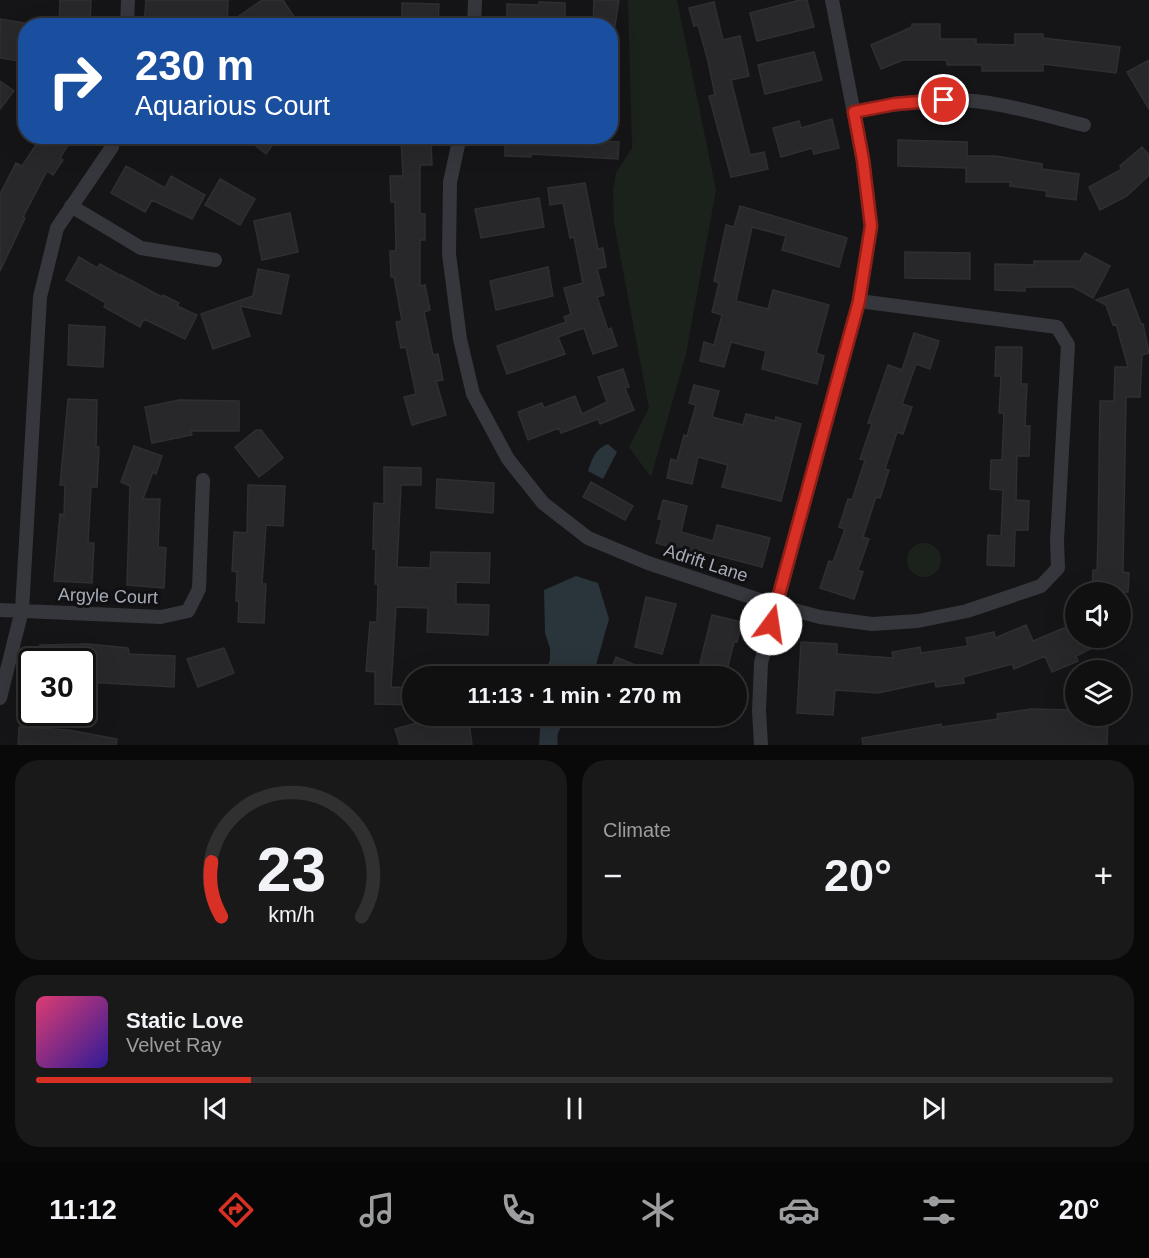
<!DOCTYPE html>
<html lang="en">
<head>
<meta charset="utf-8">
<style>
  :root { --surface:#101011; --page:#19191a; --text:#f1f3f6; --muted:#9c9d9f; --line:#303031; --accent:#d93025 }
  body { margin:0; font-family:Helvetica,sans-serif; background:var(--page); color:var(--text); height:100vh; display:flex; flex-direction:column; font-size:22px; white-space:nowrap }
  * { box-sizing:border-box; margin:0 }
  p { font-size:20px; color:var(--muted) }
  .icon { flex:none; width:33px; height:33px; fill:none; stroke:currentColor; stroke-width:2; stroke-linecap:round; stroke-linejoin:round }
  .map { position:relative; height:745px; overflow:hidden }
  .drawer { display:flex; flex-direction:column; gap:15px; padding:15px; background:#090909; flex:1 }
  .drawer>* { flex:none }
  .hud { position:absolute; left:18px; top:18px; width:600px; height:126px; border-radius:24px; box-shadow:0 6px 24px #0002,0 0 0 2px var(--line); background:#1a4fa0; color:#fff; overflow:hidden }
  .tools { position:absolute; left:1065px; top:582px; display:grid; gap:12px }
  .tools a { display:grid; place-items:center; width:66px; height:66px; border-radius:50%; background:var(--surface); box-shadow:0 6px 24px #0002,0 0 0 2px var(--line); font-size:30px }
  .speed { position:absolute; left:18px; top:648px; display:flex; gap:12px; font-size:30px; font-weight:700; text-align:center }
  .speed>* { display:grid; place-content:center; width:78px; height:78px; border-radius:50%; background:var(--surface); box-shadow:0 6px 24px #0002,0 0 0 2px var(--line); line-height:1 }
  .speed .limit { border:3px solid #111; border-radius:9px; background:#fff; color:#111 }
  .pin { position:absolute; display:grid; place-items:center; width:51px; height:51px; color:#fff; margin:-26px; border:3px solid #fff; border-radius:50%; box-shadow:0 2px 6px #0007 }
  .me { position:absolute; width:66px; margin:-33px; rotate:14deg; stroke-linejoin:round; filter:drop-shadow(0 0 4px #0008) }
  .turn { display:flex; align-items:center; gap:21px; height:126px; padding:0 18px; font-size:27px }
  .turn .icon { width:78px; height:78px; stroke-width:2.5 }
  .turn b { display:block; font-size:42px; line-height:51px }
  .big { font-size:45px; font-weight:600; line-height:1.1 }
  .drawer .tile { flex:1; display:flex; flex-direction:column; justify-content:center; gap:9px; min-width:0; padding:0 21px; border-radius:24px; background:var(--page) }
  .drawer .dial { align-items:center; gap:0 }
  .dial svg { height:156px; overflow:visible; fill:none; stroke:var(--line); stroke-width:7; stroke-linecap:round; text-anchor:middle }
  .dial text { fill:var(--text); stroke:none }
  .song { display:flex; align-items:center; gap:18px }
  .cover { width:72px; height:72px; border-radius:9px; background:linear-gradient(135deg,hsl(340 70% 55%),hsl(250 70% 35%)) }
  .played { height:6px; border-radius:3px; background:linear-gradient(90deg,var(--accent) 20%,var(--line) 20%) }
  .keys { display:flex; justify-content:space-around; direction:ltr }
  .heat { display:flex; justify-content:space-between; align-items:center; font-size:33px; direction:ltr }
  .drawer .tiles { flex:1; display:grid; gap:15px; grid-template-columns:1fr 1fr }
  .tile:last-child { grid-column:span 2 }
  .trip { position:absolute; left:402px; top:666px; width:345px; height:60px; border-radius:30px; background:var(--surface); box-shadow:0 6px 24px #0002,0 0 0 2px var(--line); font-weight:600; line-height:60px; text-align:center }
  .dock { display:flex; height:96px; justify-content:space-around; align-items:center; background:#060607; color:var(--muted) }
  .dock .icon { width:42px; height:42px }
  .dock .current { color:var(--accent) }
  .dock b { font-size:27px; color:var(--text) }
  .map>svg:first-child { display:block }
  .green { fill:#1b221c }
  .water { fill:#2a343b }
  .building { fill:#28282b; stroke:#2f2f33; stroke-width:1.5 }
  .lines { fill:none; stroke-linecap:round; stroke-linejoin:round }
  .minor { stroke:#36373c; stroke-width:14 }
  .route-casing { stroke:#8d1f18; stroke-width:15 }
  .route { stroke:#d93025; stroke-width:10 }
  .labels { text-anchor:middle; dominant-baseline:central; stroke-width:6; stroke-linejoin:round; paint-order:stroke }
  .street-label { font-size:18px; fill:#a6abb8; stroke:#101012 }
</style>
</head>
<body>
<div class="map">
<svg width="1149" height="745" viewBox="0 0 1149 745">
  <rect width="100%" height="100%" fill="#151517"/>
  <!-- green -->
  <path class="green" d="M 628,0 L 677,0 L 716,190 L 686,354 L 651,477 L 629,447 L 649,408 L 614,223 L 613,191 L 616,173 L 632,148 Z
    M907 560a17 17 0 1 1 34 0a17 17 0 1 1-34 0Z"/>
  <!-- water -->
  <path class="water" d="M 608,444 L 617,452 L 603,479 L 588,471 C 592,459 595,449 608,444 Z
    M 576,576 L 598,583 L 609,619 L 593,676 L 543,676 L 550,660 L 550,648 L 545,633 L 544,590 Z
    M 541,716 L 578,716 C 564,723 555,728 558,745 L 539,745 Z"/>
  <!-- building -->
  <path class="building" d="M 60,0 L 91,0 L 90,26 L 59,26 Z
    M 146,0 L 228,0 L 227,26 L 144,26 Z
    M 262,0 L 283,0 L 300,26 L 245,26 L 239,16 Z
    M 594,0 L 619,0 L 615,26 L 593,26 Z
    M 800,0 L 807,0 L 814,27 L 757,41 L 750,13 Z
    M 539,2 L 565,3 L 565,26 L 507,26 L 507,4 L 539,5 Z
    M 714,2 L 723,40 L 740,36 L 749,76 L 731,80 L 750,155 L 764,152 L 768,169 L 731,177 L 709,96 L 715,95 L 708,61 L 698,25 L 694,26 L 689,8 Z
    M 402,3 L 439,4 L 438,26 L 402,26 Z
    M 0,19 L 25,23 L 19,61 L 0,58 Z
    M 912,24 L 940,24 L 940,39 L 976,39 L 976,44 L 1015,45 L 1015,34 L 1043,34 L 1043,38 L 1120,47 L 1116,73 L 1043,64 L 1043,71 L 982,71 L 982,65 L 947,65 L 947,60 L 903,60 L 881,69 L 871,45 L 912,27 Z
    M 814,52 L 822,80 L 765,94 L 758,65 Z
    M 1149,60 L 1149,109 L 1127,72 Z
    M 0,81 L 14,91 L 0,109 Z
    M 832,119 L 839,148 L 814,154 L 812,148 L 781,157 L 773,128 L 799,121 L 801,128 Z
    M 42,136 L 74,136 L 60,158 L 63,160 L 53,175 L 47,171 L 23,217 L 25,218 L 0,271 L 0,194 L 16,163 L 22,166 Z
    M 243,136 L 279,136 L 266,154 Z
    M 505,136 L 565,136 L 565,140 L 619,142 L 618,159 L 531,154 L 531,157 L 505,156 Z
    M 431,139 L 432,165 L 420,165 L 420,214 L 425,214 L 425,240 L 420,240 L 420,286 L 425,285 L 430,310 L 424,312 L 433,355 L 438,354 L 443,380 L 436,381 L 446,415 L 412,425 L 404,397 L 416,394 L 406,347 L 401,348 L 396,322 L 402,321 L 394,277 L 391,277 L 390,251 L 396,251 L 395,202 L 391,202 L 390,176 L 403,176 L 401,140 Z
    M 898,140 L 967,142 L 967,156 L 996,156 L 1042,164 L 1042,169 L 1079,174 L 1076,200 L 1046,196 L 1047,191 L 1010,186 L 1010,182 L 966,182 L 966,168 L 898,166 Z
    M 1142,147 L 1149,155 L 1149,175 L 1127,196 L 1100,210 L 1089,187 L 1122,169 L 1120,166 Z
    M 126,166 L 165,188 L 171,176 L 205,195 L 192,219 L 152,200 L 145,212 L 111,193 Z
    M 220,179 L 255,199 L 240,225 L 205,205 Z
    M 585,183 L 598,249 L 603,248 L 606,267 L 597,269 L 604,295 L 597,297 L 608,330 L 611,328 L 617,346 L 593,354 L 584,328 L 558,337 L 565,354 L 507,374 L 497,346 L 566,322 L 564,317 L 571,314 L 564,288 L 583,283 L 574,237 L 570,238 L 563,203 L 550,205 L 548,188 Z
    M 539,198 L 544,227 L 481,238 L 475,209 Z
    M 740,206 L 847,238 L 839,267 L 782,250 L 786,236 L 752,227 L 736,301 L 768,309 L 773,290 L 829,305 L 816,353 L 824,356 L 817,384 L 762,369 L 766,351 L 731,342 L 724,367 L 700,361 L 704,342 L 714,345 L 722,315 L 712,312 L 719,283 L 714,281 L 726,225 L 734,227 Z
    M 290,213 L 298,252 L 262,260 L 254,221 Z
    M 905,252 L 970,253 L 970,279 L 905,278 Z
    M 1085,253 L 1110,266 L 1093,298 L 1073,287 L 1025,287 L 1025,291 L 995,290 L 995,264 L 1034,265 L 1034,261 L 1080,261 Z
    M 79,257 L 97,268 L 100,264 L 121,276 L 121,275 L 162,297 L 163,295 L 179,303 L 177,306 L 197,315 L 185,339 L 144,319 L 140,327 L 104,307 L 106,303 L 66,280 Z
    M 548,267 L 553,296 L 496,310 L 490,281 Z
    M 258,269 L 289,275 L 281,314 L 240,306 L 250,336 L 213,349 L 201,314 L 253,296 Z
    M 1128,289 L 1141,324 L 1143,324 L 1149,353 L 1142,355 L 1140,397 L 1126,397 L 1123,572 L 1129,573 L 1128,592 L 1092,592 L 1093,570 L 1097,570 L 1098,539 L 1100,401 L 1114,401 L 1115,367 L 1128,367 L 1116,324 L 1113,325 L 1106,305 L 1096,300 Z
    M 69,325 L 105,327 L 103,367 L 68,365 Z
    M 914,333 L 939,341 L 930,369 L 916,364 L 902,404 L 912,407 L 903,434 L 897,432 L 885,469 L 889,470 L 880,498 L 876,497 L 863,537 L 869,539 L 858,570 L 863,572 L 854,599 L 820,588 L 829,561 L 833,562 L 845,529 L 839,527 L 848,499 L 852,500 L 865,460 L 860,459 L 872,424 L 868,423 L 888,365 L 902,370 Z
    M 996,347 L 1022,347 L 1021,384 L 1027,384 L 1025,426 L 1030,426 L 1029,456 L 1017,456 L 1016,500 L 1029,501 L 1028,530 L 1015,530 L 1014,566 L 987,565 L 988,535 L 1001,536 L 1003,490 L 990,489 L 991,460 L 1002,460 L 1004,413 L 999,413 L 1001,376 L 995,376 Z
    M 623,369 L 629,387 L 625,388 L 634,410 L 600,424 L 598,419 L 561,433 L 559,428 L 528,440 L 518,412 L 542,403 L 544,408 L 575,396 L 582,414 L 607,402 L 598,377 Z
    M 694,385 L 719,391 L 712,417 L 743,425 L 746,414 L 775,421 L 776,417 L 801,424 L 781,501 L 722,487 L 728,465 L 698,457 L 692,484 L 667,478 L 671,459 L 677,461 L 684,435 L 687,436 L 696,405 L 689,403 Z
    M 68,399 L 97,400 L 96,447 L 99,447 L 97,487 L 91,487 L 88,543 L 94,543 L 92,583 L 54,581 L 60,514 L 64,515 L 65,485 L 60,485 Z
    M 179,400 L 239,401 L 239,431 L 191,431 L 192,435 L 152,443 L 145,407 Z
    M 256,430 L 261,430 L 283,458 L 259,477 L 235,447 Z
    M 134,446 L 162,456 L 156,474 L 153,472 L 143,499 L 160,499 L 158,547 L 166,548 L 164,588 L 127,585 L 130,486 L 121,482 Z
    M 384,467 L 421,468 L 421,485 L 401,485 L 397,567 L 430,568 L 431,552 L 490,553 L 489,583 L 456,582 L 456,604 L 489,605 L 488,635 L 427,632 L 428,608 L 396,607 L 391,687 L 412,688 L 412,705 L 375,704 L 375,672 L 366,671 L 370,622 L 377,622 L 378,584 L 375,584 L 376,549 L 373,549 L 374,503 L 384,504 Z
    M 437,479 L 494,483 L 493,513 L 436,508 Z
    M 591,482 L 633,506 L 625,520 L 583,497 Z
    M 248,485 L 285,486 L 283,526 L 266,525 L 262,584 L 266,584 L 264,623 L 238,622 L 239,601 L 236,601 L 237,572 L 232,571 L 234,532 L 247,533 Z
    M 663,500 L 687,506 L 681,532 L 713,541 L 717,525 L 770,538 L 762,567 L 693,549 L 692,553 L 656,543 L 662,520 L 658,519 Z
    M 646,597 L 676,604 L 662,654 L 635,647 Z
    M 712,615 L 742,622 L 737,642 L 734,642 L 727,670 L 700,663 Z
    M 1076,623 L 1076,638 L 1112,638 L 1076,656 L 1078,661 L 1052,672 L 1045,656 L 1014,669 L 1012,664 L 963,677 L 964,683 L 936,687 L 935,681 L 878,693 L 835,690 L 833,715 L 797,713 L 801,642 L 837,644 L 837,654 L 893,658 L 892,652 L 920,647 L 921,653 L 968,646 L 966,638 L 994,632 L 995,638 L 1026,625 L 1033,641 Z
    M 88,644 L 128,648 L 129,654 L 175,656 L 174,687 L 86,682 L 87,662 L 40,662 L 40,645 Z
    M 224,648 L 234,673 L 198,687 L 187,659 Z
    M 616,657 L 635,665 L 631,676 L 609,676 Z
    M 1031,709 L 1073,710 L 1072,716 L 1108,716 L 1107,745 L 863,745 L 862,738 L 941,724 L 942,727 L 998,719 L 997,714 Z
    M 424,721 L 426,727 L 469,722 L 472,745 L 400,745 L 395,729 Z
    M 19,727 L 69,730 L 117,739 L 116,745 L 18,745 Z"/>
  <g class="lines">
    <!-- minor -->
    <path class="minor" d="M 127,26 L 128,0
      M 474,26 L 475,0
      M 854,112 C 883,106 912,101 942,100 C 990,98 1038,114 1084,125
      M 460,136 L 450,182 L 449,254 L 460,339 L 473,394 L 508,459 L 543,503 L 588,538 L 648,563 L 775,605 L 820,617 L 872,624 L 918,621 L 967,611 L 1041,586 L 1058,568 L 1057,541 L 1068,345 L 1057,327 L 859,301
      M 71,206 L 141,248 L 215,260
      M 0,610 L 161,617 L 188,611 L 199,589 L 203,480
      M 0,698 L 22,610 L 40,297 L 57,228 L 112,147 L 113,136
      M 761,745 L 759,711 L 761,663 L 859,301 L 871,226 L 863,160 L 832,0"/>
  </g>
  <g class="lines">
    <defs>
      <path id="route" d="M 771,624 L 859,301 L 871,226 L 863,160 L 854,112 L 895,104 L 944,100"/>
    </defs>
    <!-- route casing -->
    <use href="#route" class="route-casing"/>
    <!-- route -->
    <use href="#route" class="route"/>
  </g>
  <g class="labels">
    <!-- street labels -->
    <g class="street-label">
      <text transform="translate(706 563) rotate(18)">Adrift Lane</text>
      <text transform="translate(108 596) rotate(2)">Argyle Court</text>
    </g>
  </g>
</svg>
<div class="tools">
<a><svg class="icon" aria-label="sound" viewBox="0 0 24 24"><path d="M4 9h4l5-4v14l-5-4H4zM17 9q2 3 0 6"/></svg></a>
<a><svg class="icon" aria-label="layers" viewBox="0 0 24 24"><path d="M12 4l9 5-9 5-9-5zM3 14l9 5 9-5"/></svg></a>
</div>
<div class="speed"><div class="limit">30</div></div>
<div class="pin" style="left:944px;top:100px;background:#d93025"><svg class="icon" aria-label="arrive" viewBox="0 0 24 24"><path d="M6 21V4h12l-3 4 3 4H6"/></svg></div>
<svg class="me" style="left:771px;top:624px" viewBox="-20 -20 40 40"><circle r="19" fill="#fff"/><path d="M0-13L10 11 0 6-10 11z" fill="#d93025"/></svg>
<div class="trip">11:13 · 1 min · 270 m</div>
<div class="hud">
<div class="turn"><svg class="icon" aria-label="right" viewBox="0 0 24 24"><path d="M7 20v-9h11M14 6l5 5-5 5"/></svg><div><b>230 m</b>Aquarious Court</div></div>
</div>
</div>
<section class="drawer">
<div class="tiles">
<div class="tile dial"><svg viewBox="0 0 100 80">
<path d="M14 69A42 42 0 1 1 86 69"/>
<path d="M14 69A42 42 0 0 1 9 41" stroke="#d93025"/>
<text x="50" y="56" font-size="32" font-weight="700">23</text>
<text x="50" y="72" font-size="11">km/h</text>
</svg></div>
<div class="tile"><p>Climate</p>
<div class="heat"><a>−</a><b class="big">20°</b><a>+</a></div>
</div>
<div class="tile">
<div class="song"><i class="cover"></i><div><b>Static Love</b><p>Velvet Ray</p></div></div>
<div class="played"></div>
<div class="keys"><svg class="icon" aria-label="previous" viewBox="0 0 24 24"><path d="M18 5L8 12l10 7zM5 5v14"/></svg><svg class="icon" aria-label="pause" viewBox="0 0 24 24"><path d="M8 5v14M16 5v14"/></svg><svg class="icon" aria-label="next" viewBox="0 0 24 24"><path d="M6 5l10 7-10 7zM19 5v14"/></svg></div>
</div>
</div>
</section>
<nav class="dock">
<b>11:12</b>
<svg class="icon current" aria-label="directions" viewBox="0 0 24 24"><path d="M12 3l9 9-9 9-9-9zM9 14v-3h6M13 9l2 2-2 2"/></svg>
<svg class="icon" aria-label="music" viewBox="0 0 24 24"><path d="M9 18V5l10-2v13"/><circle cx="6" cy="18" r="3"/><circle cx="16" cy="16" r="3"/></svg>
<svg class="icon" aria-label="phone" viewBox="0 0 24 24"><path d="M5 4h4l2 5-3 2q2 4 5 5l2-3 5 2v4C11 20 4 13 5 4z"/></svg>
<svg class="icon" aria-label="climate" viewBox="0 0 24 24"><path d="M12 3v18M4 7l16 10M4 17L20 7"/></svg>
<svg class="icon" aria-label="car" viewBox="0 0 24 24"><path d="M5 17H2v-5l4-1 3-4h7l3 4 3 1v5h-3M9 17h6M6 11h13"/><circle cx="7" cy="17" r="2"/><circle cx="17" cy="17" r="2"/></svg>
<svg class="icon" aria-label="filters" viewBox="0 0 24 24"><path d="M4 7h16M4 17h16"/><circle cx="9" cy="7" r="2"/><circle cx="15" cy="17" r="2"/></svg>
<b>20°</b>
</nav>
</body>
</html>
